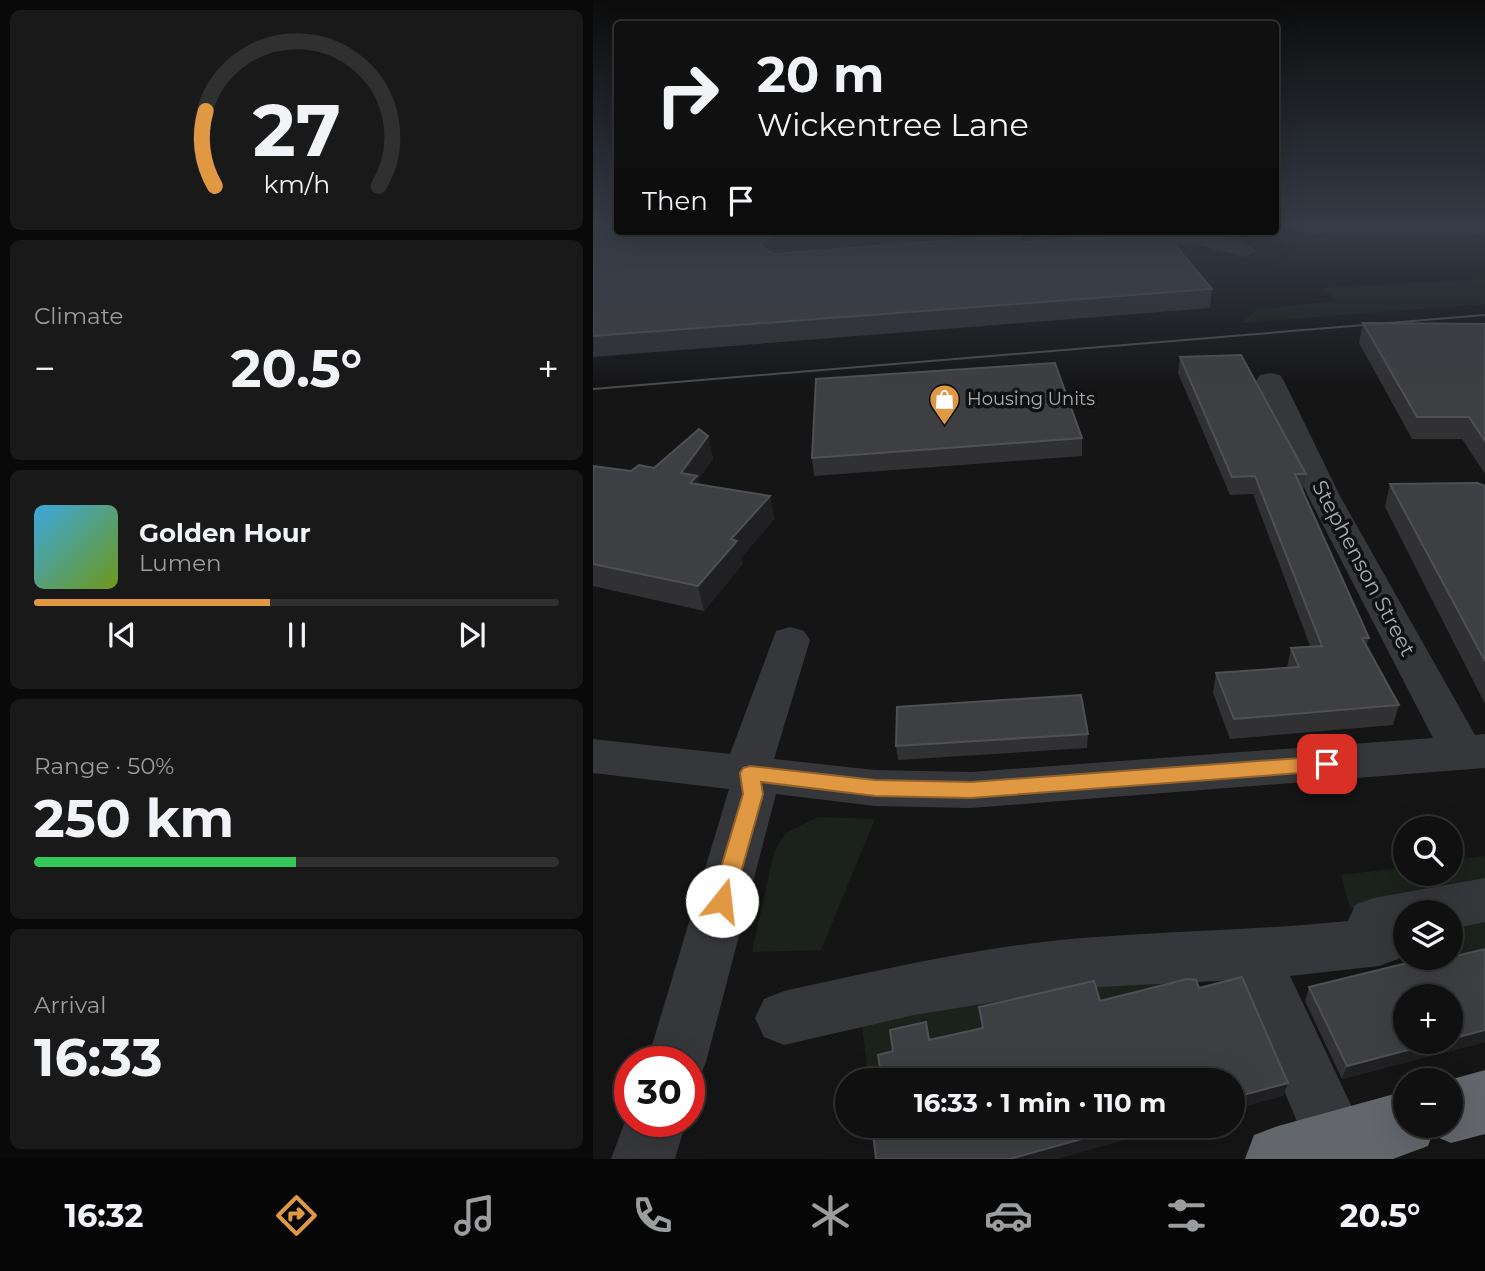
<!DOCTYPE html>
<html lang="en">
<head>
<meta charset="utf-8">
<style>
  :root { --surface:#101010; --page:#191919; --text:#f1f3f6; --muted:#9c9d9f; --line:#303030; --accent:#e19842 }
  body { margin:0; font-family:Montserrat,sans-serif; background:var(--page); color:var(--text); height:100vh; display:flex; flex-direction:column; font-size:26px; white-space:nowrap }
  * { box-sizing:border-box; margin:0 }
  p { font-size:23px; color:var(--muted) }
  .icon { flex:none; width:38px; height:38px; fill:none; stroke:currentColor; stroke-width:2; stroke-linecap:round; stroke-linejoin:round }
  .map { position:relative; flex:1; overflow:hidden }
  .panel { display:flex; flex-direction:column; gap:10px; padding:10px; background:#090909; width:593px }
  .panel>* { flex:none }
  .hud { position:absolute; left:21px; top:21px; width:665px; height:214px; border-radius:7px; box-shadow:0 7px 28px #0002,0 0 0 2px var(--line); background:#101010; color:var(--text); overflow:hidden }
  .buttons { position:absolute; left:800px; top:816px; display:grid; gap:14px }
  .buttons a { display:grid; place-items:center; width:70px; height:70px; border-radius:50%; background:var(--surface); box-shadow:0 7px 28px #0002,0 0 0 2px var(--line); font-size:35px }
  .speed { position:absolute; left:21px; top:1046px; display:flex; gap:14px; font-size:35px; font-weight:700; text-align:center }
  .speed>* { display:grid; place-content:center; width:91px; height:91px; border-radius:50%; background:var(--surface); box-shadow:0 7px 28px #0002,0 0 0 2px var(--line); line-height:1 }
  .speed .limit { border:10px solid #d22; background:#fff; color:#111 }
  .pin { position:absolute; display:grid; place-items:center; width:60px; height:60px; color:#fff; margin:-30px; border-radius:14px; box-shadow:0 4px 10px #0006 }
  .me { position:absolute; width:77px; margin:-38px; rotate:16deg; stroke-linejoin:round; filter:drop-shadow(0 0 5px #0008) }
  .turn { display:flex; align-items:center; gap:24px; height:147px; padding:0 28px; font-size:32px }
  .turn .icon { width:91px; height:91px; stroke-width:2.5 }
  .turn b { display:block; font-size:49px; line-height:60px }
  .then { display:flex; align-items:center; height:66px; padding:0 28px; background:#0003; gap:14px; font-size:26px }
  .big { font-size:52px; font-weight:700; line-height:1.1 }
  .panel .card { flex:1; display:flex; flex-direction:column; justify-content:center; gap:10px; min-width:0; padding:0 24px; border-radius:10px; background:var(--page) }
  .panel .dial { align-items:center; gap:0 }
  .dial svg { height:182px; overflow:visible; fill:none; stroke:var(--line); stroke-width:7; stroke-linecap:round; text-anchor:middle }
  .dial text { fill:var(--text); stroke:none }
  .song { display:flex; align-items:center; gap:21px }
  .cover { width:84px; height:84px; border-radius:10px; background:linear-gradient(135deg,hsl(200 70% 55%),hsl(80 70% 35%)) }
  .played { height:7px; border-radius:4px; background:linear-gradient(90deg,var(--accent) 45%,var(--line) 45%) }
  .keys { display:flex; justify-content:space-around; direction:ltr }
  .heat { display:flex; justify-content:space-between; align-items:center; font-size:38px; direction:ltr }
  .charge { height:10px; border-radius:5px; background:linear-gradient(90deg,#34c759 50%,var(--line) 0) }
  .trip { position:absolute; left:242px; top:1068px; width:410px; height:70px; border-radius:35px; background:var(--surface); box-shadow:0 7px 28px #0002,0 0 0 2px var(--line); font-weight:700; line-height:70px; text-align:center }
  .dock { display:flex; height:112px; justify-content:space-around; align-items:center; background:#060606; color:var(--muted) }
  .dock .icon { width:49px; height:49px }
  .dock .selected { color:var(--accent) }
  .dock b { font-size:32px; color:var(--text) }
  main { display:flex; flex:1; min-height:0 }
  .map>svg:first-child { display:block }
  .green { fill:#1b211b }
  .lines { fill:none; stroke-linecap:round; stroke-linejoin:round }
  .minor { fill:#36373b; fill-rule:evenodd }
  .highway { fill:#63666b; fill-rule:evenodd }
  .tram { stroke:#494c50; stroke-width:2 }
  .wall { fill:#313134 }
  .shaded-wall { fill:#202022 }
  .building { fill:#3e3f42; stroke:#4e5054; stroke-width:2 }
  .route { fill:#e19842; stroke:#92632b; stroke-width:2 }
  .labels { text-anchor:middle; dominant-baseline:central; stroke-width:7; stroke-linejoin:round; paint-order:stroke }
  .far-poi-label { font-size:18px; fill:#a8aeb5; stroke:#101011; text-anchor:start }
  .street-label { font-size:21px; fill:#a8aeb5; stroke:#101011 }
</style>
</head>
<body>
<main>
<section class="panel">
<div class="card dial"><svg viewBox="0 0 100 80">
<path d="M14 69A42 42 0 1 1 86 69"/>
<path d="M14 69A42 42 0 0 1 10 36" stroke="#e19842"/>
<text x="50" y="56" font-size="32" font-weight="700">27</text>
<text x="50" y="72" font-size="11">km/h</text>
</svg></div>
<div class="card"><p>Climate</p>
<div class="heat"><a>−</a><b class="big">20.5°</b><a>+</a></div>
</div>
<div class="card">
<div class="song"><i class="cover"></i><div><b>Golden Hour</b><p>Lumen</p></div></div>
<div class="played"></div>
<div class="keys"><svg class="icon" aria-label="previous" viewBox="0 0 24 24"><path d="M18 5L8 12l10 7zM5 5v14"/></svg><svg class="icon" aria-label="pause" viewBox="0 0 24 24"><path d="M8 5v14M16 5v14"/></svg><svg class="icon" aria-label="next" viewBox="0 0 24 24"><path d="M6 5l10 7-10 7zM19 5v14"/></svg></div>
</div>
<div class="card"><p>Range · 50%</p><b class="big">250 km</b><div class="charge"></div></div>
<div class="card"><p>Arrival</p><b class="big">16:33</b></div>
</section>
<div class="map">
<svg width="892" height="1159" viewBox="0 0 892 1159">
  <rect width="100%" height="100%" fill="#151516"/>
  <!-- green -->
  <path class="green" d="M 679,231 L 786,237 L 661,247 L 657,244 L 668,234 Z
    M 892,279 L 892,304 L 649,323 L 664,309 L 744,301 L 728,288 Z
    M 225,817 L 282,819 L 228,950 L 159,952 L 181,852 L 193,833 Z
    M 892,856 L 892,893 L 757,908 L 748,875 L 812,867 L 812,873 L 858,873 L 858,860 Z
    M 892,905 L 892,962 L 824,978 L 806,949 L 812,923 L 812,957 L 858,957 L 858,913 Z
    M 562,969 L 573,998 L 387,1021 L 391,1041 L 303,1065 L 290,1080 L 276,1080 L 268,1019 Z"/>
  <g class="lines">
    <!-- minor -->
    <path class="minor" d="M 689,226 L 892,226 L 892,234 C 864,235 700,241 689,226 Z
      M 518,231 C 547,231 646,227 663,251 L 652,257 L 605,245 L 523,242 L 513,236 Z
      M 677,373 L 687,375 L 691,381 L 747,496 L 882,735 L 892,734 L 892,768 L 378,808 L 282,806 L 183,794 L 113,1062 L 104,1083 L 96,1086 L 96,1062 L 54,1062 L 136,789 L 0,773 L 0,739 L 137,754 L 183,631 L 197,627 L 211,631 L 217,640 L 181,759 L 282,770 L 378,772 L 840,738 L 715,496 L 663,381 L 667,375 Z
      M 892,878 L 892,922 L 858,929 L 858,912 L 812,912 L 812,944 L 805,959 L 786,966 L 697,976 L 775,1141 L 768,1159 L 720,1159 L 644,980 L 488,988 L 321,1015 L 191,1045 L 171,1037 L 162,1018 L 171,999 L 191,991 C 289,970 389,946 489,938 C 578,931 666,930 755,921 L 762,905 L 781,898 Z
      M 37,1108 L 37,1122 L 93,1122 L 82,1159 L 18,1159 Z"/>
    <!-- highway -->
    <path class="highway" d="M 892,1070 L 892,1134 L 858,1143 L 839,1135 L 835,1146 L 800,1159 L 652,1159 L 661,1135 L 685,1126 L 812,1091 L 812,1125 L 858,1125 L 856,1080 Z"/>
    <!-- tram -->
    <path class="tram" d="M 0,389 L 892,315"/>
  </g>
  <!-- wall -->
  <path class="wall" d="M 0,226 L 417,235 L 183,252 L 181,253 L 429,242 L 619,289 L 617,308 L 0,357 Z
    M 770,323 L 892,324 L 892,474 L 869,439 L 819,439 L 766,343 Z
    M 587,357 L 713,474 L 710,492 L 776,638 L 773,646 L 806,705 L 800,725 L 637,739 L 620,693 L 623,673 L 694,668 L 698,648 L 717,646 L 660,494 L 637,495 L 585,373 Z
    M 115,436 L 120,459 L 105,480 L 106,484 L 177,496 L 181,519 L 148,558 L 149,565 L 111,611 L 0,586 L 0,466 L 38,471 L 61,468 Z
    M 489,438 L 489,456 L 221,476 L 219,458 Z
    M 797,484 L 892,486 L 892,704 L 792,507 Z
    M 495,734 L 494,748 L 305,760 L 303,746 Z
    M 892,949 L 892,1042 L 749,1079 L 712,1001 L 716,987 L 830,964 Z"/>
  <!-- shaded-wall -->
  <path class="shaded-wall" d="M 233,231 L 417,231 L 417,235 L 183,252 L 170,263 L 166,245 L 180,235 Z
    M 115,436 L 120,459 L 105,480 L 110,499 L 88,473 Z
    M 177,496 L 181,519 L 148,558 L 149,565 L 111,611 L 105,586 L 138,539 Z
    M 892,1030 L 892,1042 L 749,1079 L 754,1066 L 849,1041 L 858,1041 L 858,1039 Z
    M 695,1083 L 690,1096 L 639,1110 L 639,1098 Z
    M 539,1125 L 585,1125 L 464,1159 L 417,1159 Z"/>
  <!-- building -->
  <path class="building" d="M 0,226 L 24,226 L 24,231 L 233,231 L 180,235 L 166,245 L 180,254 L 425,235 L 429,242 L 571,232 L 619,289 L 0,336 Z
    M 770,323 L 892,324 L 892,441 L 876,417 L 824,417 Z
    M 648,355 L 713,474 L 702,474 L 776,638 L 769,638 L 806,705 L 641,719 L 623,673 L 706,667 L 698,648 L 729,646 L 662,476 L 639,477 L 587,357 Z
    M 462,363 L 489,438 L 219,458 L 223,379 Z
    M 106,429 L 115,436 L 88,473 L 104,476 L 97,483 L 177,496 L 138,539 L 144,541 L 105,586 L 0,564 L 0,466 L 38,471 L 46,465 L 61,468 Z
    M 884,483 L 892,486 L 892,661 L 797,484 Z
    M 488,695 L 495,734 L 303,746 L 304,707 Z
    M 892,949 L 892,1030 L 858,1039 L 858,996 L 812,996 L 812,1041 L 849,1041 L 754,1066 L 716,987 L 827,960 L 830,964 Z
    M 649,977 L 695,1083 L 639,1098 L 639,1080 L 289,1080 L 285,1055 L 300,1051 L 297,1030 L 333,1022 L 336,1040 L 390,1028 L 386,1007 L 501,981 L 507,1001 L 594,979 L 603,980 L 606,988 Z
    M 279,1125 L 539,1125 L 417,1159 L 283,1159 Z"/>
  <!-- sky -->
  <linearGradient id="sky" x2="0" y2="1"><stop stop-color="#0c0c0c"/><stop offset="0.58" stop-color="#353b47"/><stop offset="1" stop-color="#353b47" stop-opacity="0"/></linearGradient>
  <rect width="892" height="388" fill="url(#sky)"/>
  <!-- route -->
  <path class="route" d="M 734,756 L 741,758 L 744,764 L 741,769 L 734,771 L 378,798 L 282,796 L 168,782 L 170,794 L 140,901 L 137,908 L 129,911 L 121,908 L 118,901 L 150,794 L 147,773 L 150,768 L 157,766 L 282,780 L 378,782 Z"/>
  <!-- icons -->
  <defs>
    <symbol id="shop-pin" viewBox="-11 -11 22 30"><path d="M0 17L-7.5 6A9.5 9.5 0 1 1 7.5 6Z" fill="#e19842" stroke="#101011"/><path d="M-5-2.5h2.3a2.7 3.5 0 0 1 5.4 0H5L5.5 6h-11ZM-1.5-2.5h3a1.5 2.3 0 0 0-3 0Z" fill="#fff"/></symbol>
  </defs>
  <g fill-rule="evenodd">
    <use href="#shop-pin" x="334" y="382" width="35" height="47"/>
  </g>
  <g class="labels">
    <!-- far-poi labels -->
    <g class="far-poi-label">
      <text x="374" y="399">Housing Units</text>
    </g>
    <!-- street labels -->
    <g class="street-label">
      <text transform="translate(771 568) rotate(62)">Stephenson Street</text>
    </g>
  </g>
</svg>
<div class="buttons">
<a><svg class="icon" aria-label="search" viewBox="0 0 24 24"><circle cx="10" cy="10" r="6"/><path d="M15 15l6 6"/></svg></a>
<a><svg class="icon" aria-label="layers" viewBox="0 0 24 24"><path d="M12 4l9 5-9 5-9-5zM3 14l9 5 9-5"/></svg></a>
<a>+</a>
<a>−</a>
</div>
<div class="speed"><div class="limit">30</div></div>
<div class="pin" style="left:734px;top:764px;background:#d93025"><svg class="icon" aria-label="arrive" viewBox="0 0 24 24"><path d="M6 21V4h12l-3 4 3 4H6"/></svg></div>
<svg class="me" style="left:129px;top:901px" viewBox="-20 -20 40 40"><circle r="19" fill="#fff"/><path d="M0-13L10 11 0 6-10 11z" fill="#e19842"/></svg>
<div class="trip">16:33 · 1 min · 110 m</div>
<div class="hud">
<div class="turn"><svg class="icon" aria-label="right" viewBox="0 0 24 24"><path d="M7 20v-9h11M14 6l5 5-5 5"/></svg><div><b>20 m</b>Wickentree Lane</div></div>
<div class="then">Then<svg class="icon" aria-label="arrive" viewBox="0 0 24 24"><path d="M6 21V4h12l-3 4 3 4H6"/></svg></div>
</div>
</div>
</main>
<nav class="dock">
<b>16:32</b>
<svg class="icon selected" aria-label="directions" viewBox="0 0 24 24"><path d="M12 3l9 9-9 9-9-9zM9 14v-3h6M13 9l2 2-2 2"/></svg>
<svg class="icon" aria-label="music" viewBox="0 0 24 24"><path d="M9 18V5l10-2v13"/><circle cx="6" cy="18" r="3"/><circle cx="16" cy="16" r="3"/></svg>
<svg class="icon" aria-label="phone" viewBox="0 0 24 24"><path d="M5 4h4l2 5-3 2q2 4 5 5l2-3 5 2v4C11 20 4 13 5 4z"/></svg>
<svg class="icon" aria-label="climate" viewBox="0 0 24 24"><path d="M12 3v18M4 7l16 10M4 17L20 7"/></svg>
<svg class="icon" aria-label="car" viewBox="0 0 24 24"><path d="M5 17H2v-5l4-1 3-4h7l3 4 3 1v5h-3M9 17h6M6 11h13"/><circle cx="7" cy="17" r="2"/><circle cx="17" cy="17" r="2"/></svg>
<svg class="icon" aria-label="filters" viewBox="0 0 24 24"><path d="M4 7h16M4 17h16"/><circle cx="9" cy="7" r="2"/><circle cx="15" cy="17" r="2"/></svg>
<b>20.5°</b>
</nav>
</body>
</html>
